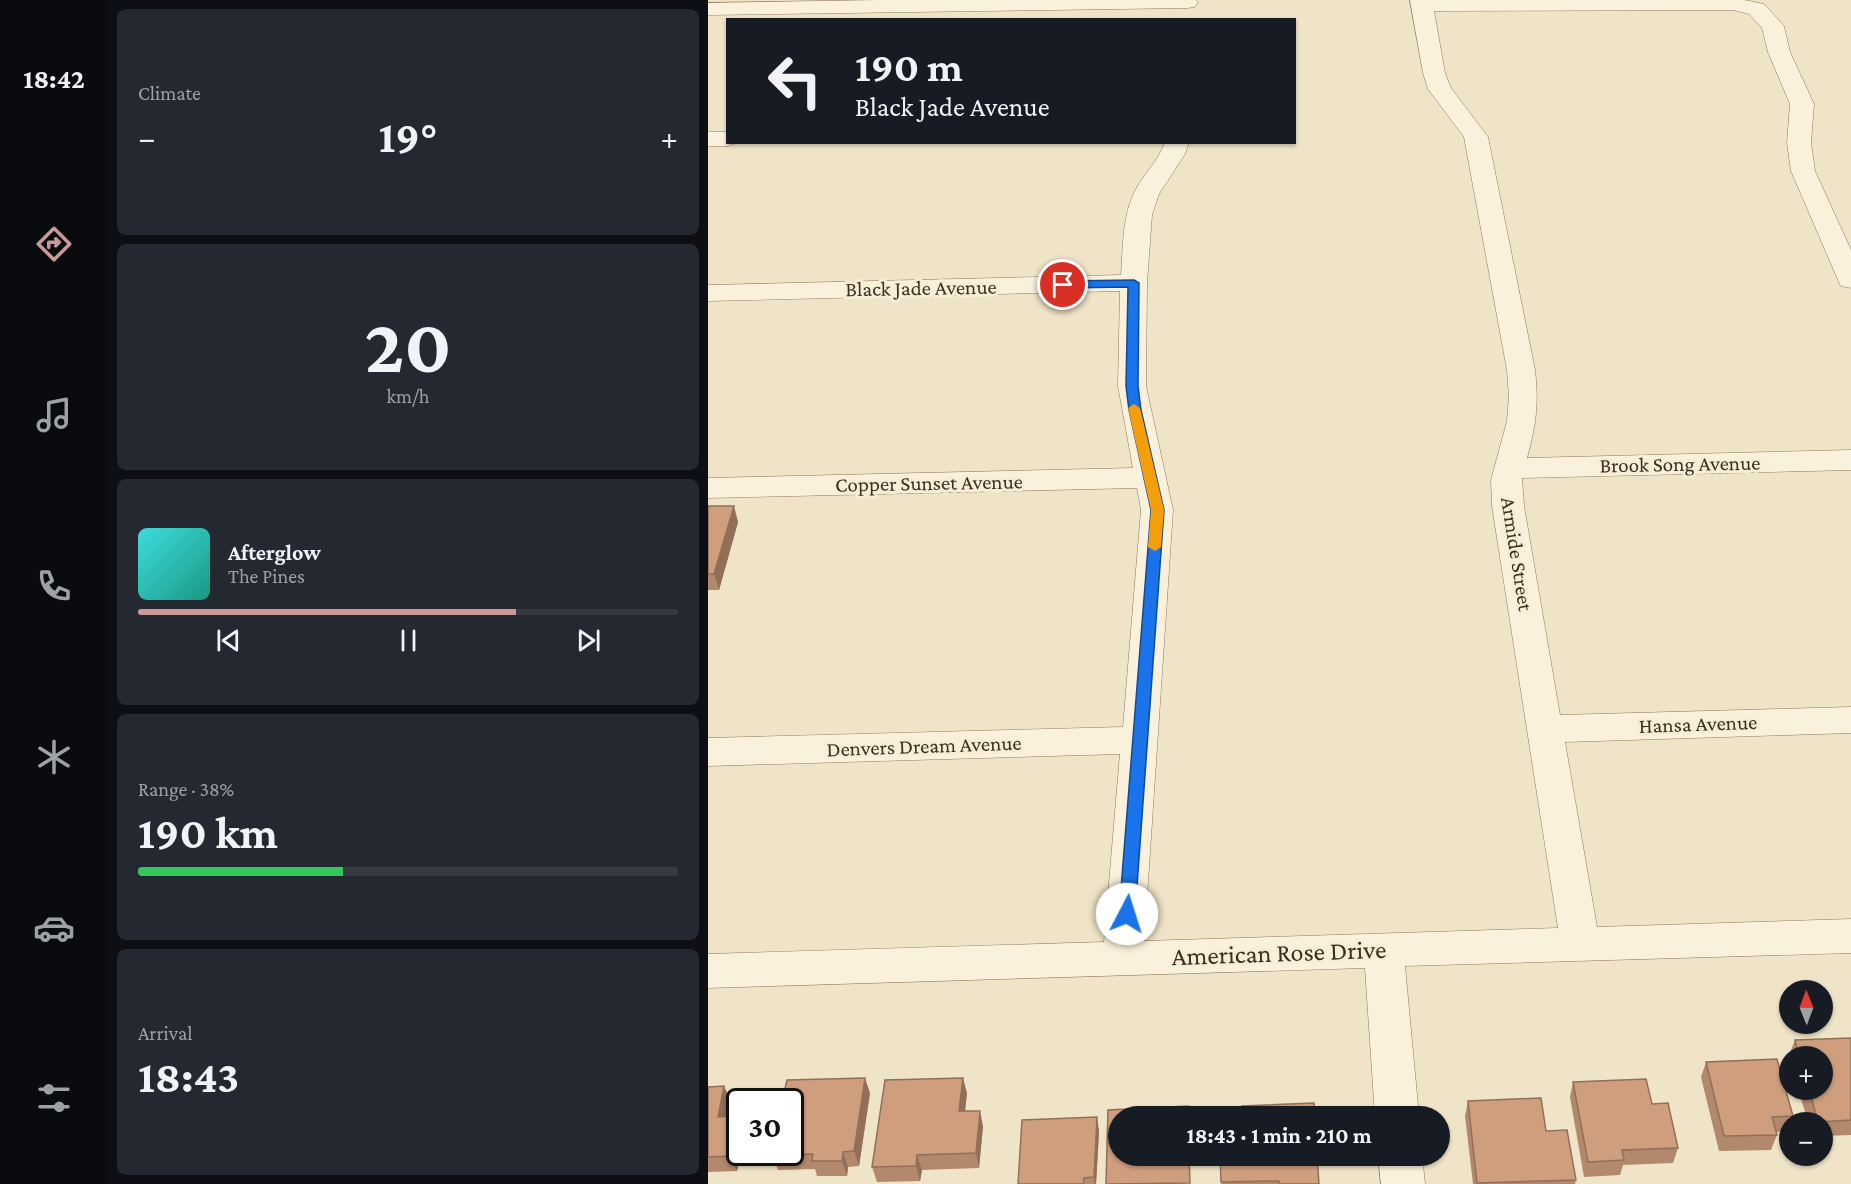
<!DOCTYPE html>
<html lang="en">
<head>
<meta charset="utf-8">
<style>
  :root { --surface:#171b24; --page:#242831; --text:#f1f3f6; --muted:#9ea1a6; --line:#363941; --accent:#cc999b }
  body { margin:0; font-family:"Crimson Pro",serif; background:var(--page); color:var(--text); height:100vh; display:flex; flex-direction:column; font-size:22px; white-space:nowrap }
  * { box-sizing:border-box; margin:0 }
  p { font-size:20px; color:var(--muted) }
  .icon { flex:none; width:33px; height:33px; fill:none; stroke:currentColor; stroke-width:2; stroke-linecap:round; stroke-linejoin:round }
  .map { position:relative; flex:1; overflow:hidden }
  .side { display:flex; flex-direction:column; gap:9px; padding:9px; background:#0d0f14; width:600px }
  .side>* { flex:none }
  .top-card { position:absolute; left:18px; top:18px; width:570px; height:126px; border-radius:0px; box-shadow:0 2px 4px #0004; background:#171b24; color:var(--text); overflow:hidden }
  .needle { width:39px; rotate:359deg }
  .buttons { position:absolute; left:1071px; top:980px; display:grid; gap:12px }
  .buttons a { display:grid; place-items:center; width:54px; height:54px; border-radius:50%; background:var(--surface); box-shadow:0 2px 4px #0004; font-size:30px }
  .speed { position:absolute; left:18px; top:1088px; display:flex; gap:12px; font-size:30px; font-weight:700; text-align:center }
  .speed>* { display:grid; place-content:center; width:78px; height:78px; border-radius:50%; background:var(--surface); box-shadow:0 2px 4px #0004; line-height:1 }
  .speed .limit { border:3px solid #111; border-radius:9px; background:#fff; color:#111 }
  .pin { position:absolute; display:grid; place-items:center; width:51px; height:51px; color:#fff; margin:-26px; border:3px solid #fff; border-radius:50%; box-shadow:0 2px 6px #0007 }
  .me { position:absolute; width:66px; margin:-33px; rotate:5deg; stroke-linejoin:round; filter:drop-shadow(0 0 4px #0008) }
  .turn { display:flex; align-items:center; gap:21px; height:126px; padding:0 30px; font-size:27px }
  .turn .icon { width:78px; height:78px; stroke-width:2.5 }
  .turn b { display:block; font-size:42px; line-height:51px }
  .big { font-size:45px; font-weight:700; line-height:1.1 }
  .side .widget { flex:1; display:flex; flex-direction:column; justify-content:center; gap:9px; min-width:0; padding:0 21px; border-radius:9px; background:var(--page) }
  .side .dial { align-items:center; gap:0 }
  .dial b { font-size:78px; line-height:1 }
  .song { display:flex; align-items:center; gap:18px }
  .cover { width:72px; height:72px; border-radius:9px; background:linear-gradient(135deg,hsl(180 70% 55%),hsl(170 70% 35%)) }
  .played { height:6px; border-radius:3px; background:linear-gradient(90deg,var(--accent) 70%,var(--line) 70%) }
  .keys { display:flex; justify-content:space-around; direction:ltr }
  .heat { display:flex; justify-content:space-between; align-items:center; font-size:33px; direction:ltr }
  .charge { height:9px; border-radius:4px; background:linear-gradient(90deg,#34c759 38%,var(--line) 0) }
  .trip { position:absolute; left:400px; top:1106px; width:342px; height:60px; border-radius:30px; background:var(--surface); box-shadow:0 2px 4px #0004; font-weight:700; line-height:60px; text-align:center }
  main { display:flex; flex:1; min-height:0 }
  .menu { display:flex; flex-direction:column; width:108px; justify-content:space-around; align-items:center; background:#090b0e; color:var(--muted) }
  .menu .icon { width:42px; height:42px }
  .menu .selected { color:var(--accent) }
  .menu b { font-size:27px; color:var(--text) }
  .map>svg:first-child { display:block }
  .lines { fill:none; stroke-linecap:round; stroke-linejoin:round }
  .street-casing { stroke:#8d765c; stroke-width:1 }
  .street { fill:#faf1dc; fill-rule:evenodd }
  .wall { fill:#b2896c }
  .shaded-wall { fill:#916f58 }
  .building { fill:#cf9f7d; stroke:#916f58; stroke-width:1.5 }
  .route { fill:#1a73e8; stroke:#114b97; stroke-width:1.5 }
  .slow { fill:#f59e0b }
  .labels { text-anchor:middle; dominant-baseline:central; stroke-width:6; stroke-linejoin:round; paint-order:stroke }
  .street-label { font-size:21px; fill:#3d2e20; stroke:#f7eed8 }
  .near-street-label { font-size:26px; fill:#3d2e20; stroke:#f7eed8 }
</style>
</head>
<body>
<main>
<nav class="menu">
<b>18:42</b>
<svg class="icon selected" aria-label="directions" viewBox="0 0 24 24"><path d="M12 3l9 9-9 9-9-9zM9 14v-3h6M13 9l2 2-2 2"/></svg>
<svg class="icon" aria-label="music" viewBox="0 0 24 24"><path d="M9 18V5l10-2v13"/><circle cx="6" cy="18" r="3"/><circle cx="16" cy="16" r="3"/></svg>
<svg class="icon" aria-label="phone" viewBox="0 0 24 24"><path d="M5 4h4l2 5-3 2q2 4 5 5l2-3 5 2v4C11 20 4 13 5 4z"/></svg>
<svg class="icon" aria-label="climate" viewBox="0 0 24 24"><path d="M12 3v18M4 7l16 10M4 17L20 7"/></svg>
<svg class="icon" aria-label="car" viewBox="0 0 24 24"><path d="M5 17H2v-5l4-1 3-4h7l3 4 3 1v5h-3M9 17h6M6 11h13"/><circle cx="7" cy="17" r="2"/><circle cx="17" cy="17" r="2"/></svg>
<svg class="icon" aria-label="filters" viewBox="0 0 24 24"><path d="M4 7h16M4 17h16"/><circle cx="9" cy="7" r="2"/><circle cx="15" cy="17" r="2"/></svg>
</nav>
<section class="side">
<div class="widget"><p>Climate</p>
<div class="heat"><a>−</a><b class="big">19°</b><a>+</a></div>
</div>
<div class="widget dial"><b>20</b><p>km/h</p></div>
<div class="widget">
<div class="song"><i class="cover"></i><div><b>Afterglow</b><p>The Pines</p></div></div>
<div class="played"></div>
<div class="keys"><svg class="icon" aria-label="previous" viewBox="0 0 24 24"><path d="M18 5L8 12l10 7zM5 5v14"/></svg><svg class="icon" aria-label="pause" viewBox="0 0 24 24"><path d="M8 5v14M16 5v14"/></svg><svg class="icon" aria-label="next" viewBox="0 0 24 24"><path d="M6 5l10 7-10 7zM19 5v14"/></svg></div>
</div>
<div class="widget"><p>Range · 38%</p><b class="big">190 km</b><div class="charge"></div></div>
<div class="widget"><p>Arrival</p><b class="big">18:43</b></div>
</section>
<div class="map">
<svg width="1143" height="1184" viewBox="0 0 1143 1184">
  <rect width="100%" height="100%" fill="#f0e4c8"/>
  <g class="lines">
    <defs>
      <path id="street" d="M 172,0 L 488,0 L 490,2 L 487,7 L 479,8 L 0,15 L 0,3 Z
        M 702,0 L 1036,0 L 1056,4 L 1076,26 L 1082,52 L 1106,104 L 1103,143 L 1107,171 L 1143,250 L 1143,288 L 1133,286 L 1130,280 L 1083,171 L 1079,143 L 1082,104 L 1060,52 L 1054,28 L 1041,14 L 1025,10 L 726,11 L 737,73 L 743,88 L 780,137 L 827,370 C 831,404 828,425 819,458 L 1143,450 L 1143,470 L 814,478 L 816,506 L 852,715 L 1143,707 L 1143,733 L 857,742 L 889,927 L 1143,919 L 1143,953 L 697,966 L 711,1116 L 667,1116 L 657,968 L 0,988 L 0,954 L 396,942 L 412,754 L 0,766 L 0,738 L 415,727 L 433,510 L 429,488 L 0,498 L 0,478 L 425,468 L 410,386 L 412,291 L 0,301 L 0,285 L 413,275 C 415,249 414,220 425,195 C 433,176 450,163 457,142 L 481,142 L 477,154 L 451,194 L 444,215 L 439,283 L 438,386 L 465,510 L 436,941 L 850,928 L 784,506 L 783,480 L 799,421 L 801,397 L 799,370 L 756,137 L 720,89 L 715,73 Z
        M 0,132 L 20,132 L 20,142 L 30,142 L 20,146 L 0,146 Z
        M 670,1155 L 714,1155 L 717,1184 L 673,1184 Z"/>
    </defs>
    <!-- street casing -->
    <use href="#street" class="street-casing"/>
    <!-- street -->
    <use href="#street" class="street"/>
  </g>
  <!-- wall -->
  <path class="wall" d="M 0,506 L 30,522 L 11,590 L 0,590 Z
    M 1143,1038 L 1143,1135 L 1114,1136 L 1114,1122 L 1100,1122 L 1090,1089 L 1114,1089 L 1114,1056 L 1082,1056 L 1082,1058 L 1081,1055 L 1087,1040 Z
    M 998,1062 L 1085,1116 L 1083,1122 L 1082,1122 L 1082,1125 L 1079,1131 L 1068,1132 L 1069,1135 L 1063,1150 L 1011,1151 L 993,1077 Z
    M 865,1082 L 944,1104 L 970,1148 L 965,1163 L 915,1165 L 912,1175 L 876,1177 L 862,1097 Z
    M 0,1087 L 23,1101 L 20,1116 L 31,1116 L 32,1117 L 32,1152 L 33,1152 L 29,1171 L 0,1172 Z
    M 162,1093 L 151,1166 L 140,1167 L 139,1176 L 109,1176 L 107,1169 L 70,1170 L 64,1155 Z
    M 259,1093 L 257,1111 L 275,1126 L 271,1168 L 214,1170 L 212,1181 L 169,1182 L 164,1167 Z
    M 760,1101 L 838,1131 L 868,1180 L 867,1184 L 765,1184 L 757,1116 Z
    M 389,1117 L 391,1132 L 388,1184 L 310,1184 Z
    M 512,1155 L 611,1184 L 513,1184 Z"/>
  <!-- shaded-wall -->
  <path class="shaded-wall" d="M 26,506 L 30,522 L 11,590 L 6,574 Z
    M 157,1078 L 162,1093 L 151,1166 L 146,1151 Z
    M 255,1078 L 259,1093 L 255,1127 L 251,1111 Z
    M 16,1086 L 23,1101 L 16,1132 L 10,1117 Z
    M 272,1111 L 275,1126 L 271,1168 L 268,1153 Z
    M 31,1116 L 32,1117 L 32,1152 L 33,1152 L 29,1171 L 23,1156 Z
    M 389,1117 L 391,1132 L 388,1184 L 387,1184 L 386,1177 Z
    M 135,1152 L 140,1167 L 139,1176 L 134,1161 Z
    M 209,1155 L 214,1170 L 212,1181 L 208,1166 Z"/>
  <!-- building -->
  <path class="building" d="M 0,506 L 26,506 L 6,574 L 0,574 Z
    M 1143,1038 L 1143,1120 L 1110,1122 L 1101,1089 L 1114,1089 L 1114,1056 L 1091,1056 L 1087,1040 Z
    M 1069,1059 L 1085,1116 L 1064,1117 L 1069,1135 L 1016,1136 L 998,1062 Z
    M 157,1078 L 146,1151 L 135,1152 L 134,1161 L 104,1161 L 105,1154 L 64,1155 L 64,1152 L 82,1152 L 82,1101 L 74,1101 L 79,1080 Z
    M 255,1078 L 251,1111 L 272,1111 L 268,1153 L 209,1155 L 208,1166 L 164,1167 L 177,1080 Z
    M 938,1079 L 944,1104 L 960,1103 L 970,1148 L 914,1150 L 916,1160 L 880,1162 L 865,1082 Z
    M 16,1086 L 10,1117 L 31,1116 L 23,1156 L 0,1157 L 0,1087 Z
    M 833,1098 L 838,1131 L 859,1130 L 868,1180 L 769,1183 L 760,1101 Z
    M 606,1103 L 607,1116 L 534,1116 L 534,1106 Z
    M 480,1106 L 481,1116 L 411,1116 L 411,1155 L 481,1155 L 482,1183 L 398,1184 L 400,1110 Z
    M 389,1117 L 386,1177 L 376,1178 L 375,1184 L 310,1184 L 314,1120 Z
    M 512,1155 L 609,1155 L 611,1184 L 571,1184 L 571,1181 L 513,1182 Z"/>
  <!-- route -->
  <path class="route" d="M 426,280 L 431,283 L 430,386 L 433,410 L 456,510 L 427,914 L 424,919 L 419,921 L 413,919 L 411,914 L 443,510 L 421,410 L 418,386 L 420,287 L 355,288 L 349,285 L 355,281 Z"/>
  <!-- slow -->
  <path class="slow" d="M 426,404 L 432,408 L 456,510 L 453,547 L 447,551 L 440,547 L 443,510 L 420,408 Z"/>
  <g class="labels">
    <!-- street labels -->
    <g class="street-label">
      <text transform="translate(213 288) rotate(-1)">Black Jade Avenue</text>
      <text transform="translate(972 464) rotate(-1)">Brook Song Avenue</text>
      <text transform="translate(221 483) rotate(-1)">Copper Sunset Avenue</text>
      <text transform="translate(809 554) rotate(81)">Armide Street</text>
      <text transform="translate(990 724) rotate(-2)">Hansa Avenue</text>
      <text transform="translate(216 746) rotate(-2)">Denvers Dream Avenue</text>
    </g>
    <!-- near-street labels -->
    <g class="near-street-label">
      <text transform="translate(571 953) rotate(-2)">American Rose Drive</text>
    </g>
  </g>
</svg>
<div class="buttons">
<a><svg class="needle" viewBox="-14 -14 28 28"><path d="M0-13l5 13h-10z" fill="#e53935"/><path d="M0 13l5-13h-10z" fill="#9ea1a6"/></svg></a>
<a>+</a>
<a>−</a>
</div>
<div class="speed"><div class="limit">30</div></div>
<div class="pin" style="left:355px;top:285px;background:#d93025"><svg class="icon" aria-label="arrive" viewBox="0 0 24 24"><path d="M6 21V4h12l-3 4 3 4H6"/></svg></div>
<svg class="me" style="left:419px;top:914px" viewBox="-20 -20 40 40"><circle r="19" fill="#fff"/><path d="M0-13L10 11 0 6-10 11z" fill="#1a73e8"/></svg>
<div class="trip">18:43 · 1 min · 210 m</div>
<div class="top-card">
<div class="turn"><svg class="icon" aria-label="left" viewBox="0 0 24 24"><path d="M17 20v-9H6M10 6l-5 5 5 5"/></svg><div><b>190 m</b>Black Jade Avenue</div></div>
</div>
</div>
</main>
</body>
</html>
